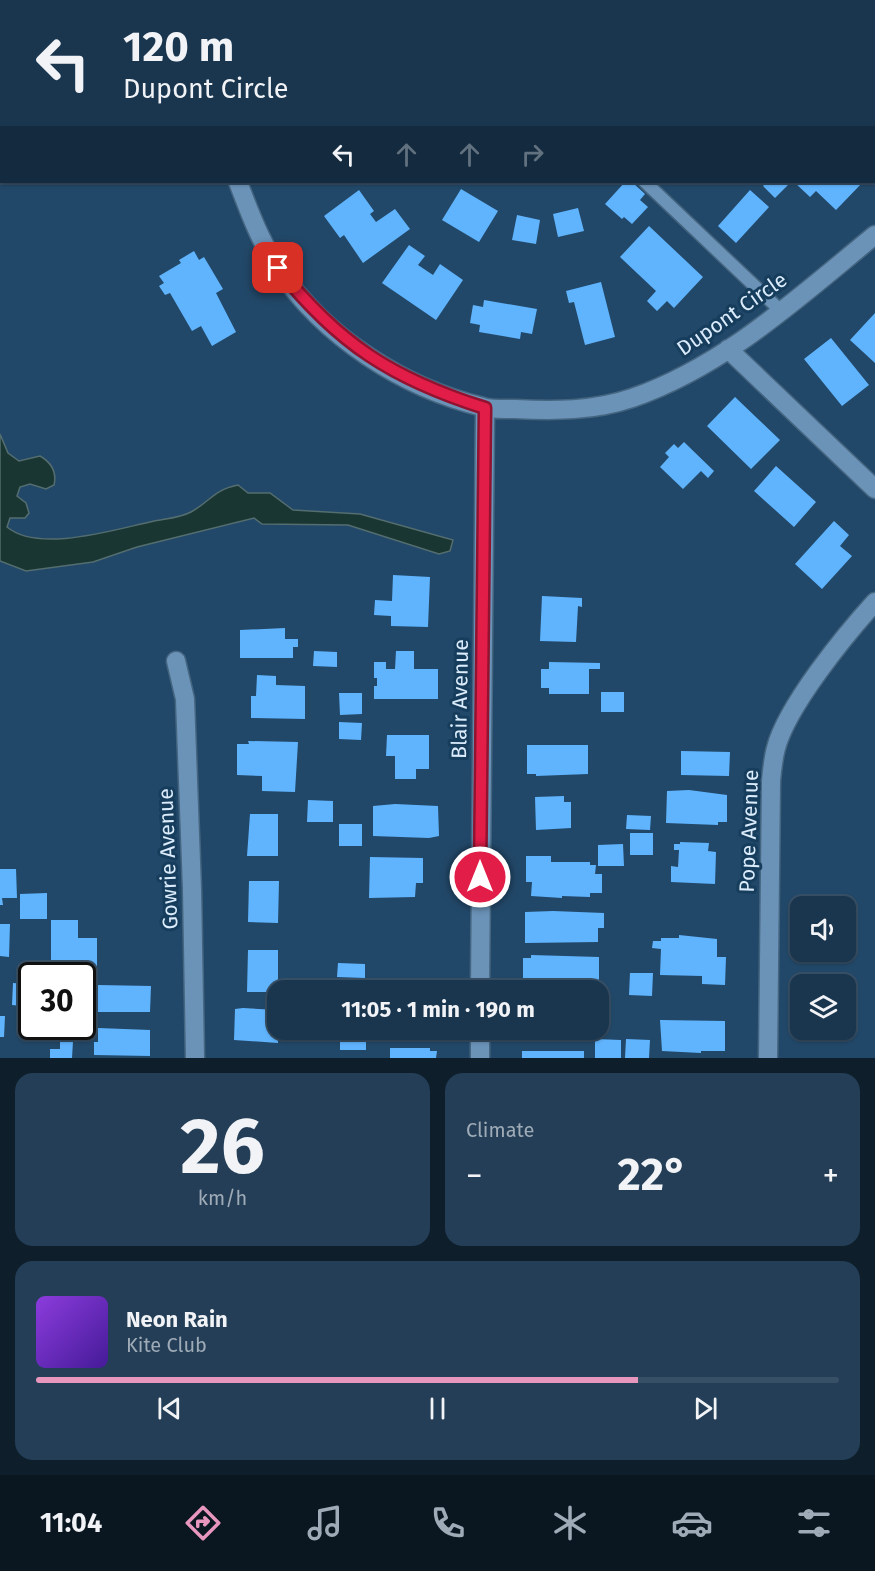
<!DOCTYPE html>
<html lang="en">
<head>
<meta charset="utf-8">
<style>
  :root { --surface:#1a364f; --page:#233e56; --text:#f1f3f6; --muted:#9fabb7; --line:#385066; --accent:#e797bd }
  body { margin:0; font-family:"Fira Sans",sans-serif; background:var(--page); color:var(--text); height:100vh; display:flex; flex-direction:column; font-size:22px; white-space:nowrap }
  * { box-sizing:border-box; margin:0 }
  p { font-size:20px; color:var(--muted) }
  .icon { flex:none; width:33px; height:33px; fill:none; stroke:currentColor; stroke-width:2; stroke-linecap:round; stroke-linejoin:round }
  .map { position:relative; height:1058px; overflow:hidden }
  .side { display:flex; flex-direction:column; gap:15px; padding:15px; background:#0e1e2b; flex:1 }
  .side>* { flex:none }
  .guide { position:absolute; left:0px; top:0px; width:876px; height:183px; box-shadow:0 2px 4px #0004,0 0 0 2px var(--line); background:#1a364f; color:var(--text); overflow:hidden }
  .controls { position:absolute; left:790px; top:896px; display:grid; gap:12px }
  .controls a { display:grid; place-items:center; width:66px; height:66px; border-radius:12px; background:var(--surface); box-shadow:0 2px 4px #0004,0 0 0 2px var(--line); font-size:30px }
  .speed { position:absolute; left:18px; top:962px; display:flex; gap:12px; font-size:30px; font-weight:700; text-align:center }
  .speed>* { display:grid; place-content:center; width:78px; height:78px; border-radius:50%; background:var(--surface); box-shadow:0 2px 4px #0004,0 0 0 2px var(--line); line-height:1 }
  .speed .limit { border:3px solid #111; border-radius:9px; background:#fff; color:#111 }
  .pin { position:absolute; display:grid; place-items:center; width:51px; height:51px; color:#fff; margin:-26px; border-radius:12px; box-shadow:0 3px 9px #0006 }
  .me { position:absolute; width:66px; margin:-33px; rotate:0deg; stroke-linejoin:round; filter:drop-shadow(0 0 4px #0008) }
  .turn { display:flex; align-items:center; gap:21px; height:126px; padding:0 24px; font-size:27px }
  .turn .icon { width:78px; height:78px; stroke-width:2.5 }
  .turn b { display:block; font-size:42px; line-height:51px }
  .lanes { display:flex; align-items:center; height:57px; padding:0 24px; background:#0003; justify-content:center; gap:30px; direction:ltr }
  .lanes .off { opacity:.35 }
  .big { font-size:45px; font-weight:700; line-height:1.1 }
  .side .tile { flex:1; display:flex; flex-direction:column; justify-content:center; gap:9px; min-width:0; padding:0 21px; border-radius:18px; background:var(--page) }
  .side .dial { align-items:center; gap:0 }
  .dial b { font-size:78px; line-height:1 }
  .song { display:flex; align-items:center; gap:18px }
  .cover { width:72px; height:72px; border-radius:9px; background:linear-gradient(135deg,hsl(270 70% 55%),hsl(260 70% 35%)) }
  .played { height:6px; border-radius:3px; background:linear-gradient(90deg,var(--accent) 75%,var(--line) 75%) }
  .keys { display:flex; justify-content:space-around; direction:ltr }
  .heat { display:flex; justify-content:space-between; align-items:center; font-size:33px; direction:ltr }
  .side .tiles { flex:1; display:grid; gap:15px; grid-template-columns:1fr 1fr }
  .tile:last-child { grid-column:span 2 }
  .trip { position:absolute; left:267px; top:980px; width:342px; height:60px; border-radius:18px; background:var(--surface); box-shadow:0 2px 4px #0004,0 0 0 2px var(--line); font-weight:700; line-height:60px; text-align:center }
  .tabs { display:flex; height:96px; justify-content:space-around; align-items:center; background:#0a1620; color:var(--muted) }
  .tabs .icon { width:42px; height:42px }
  .tabs .selected { color:var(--accent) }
  .tabs b { font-size:27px; color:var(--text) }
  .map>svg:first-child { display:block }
  .water { fill:#1a3633; stroke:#546d6f; stroke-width:1.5 }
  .building { fill:#60b4fe }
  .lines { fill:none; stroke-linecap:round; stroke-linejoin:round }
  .lane-casing { stroke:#456681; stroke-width:15 }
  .street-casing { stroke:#456681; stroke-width:21 }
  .primary-casing { stroke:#456681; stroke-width:21 }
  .lane { stroke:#6b93b8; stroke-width:12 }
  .street { stroke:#6b93b8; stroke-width:18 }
  .primary { stroke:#9488cc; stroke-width:18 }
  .route-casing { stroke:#92132f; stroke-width:15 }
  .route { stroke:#e11d48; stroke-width:10 }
  .labels { text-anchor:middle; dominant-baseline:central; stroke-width:6; stroke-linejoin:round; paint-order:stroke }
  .street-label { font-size:21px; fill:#dbecfc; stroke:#173d5d }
</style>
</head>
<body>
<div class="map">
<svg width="875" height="1058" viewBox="0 0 875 1058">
  <rect width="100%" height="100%" fill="#224869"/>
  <!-- water -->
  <path class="water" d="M 0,434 L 8,453 L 19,461 L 40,456 C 52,463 57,472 54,485 L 46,489 L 30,484 L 20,487 L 17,496 L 26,503 L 29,513 L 25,518 L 10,518 L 7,527 C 38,553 113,530 150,522 C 163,519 180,518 191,512 C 211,501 213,490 238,485 L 248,493 L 270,493 L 293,510 L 360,514 L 453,540 L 450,551 L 439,554 L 348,525 L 262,524 L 254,518 L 137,547 L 93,562 L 26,571 L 0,561 Z"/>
  <!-- building -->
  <path class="building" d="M 625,182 L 632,182 L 645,194 L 640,200 L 648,207 L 632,224 L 624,217 L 622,219 L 605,204 Z
    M 767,182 L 791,182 L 775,198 L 763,186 Z
    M 794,182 L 863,182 L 836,210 L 816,191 L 810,197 Z
    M 461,189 L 498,211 L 479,242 L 442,220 Z
    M 359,190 L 374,211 L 370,214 L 376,222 L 395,209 L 410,229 L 363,263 L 344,235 L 340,238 L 324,216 Z
    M 750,190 L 769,207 L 736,243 L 718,226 Z
    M 578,208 L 584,231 L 558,237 L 553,214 Z
    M 517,215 L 540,220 L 536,244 L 512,240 Z
    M 649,226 L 703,277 L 674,308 L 667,301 L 657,311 L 647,301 L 656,291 L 620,257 Z
    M 409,245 L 425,256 L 418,265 L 433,275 L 440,264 L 463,280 L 436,320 L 382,283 Z
    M 194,251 L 199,260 L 204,257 L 223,289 L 216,293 L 236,332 L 212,346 L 201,326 L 192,331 L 170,293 L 165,295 L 159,286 L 164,283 L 159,276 L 181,263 L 179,260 Z
    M 601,282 L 615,337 L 585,345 L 574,302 L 569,303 L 566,291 Z
    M 484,300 L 537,309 L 532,334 L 521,332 L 520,339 L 479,332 L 480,325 L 470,323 L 473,305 L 483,307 Z
    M 875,313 L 875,363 L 850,340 Z
    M 831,338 L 869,385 L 842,406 L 804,359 Z
    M 735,397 L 780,440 L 751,469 L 707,426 Z
    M 684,442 L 714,471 L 708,478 L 701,471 L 683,489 L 660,467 L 669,457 L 665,453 L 674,444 L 678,448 Z
    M 776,466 L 816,502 L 794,527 L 754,491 Z
    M 834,521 L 849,535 L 840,546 L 852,556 L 822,589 L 795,564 Z
    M 393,575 L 430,577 L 428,627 L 391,626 L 391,616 L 374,615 L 375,600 L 392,601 Z
    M 542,596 L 582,598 L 582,607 L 578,606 L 576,642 L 540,641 Z
    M 285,628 L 285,639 L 298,639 L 298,647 L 293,647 L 293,658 L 240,658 L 240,630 Z
    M 314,651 L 337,652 L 337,667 L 313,666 Z
    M 396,651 L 414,651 L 414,669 L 438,669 L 438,699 L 374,699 L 374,686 L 377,686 L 377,678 L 374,678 L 374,662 L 386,662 L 386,669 L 395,669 Z
    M 549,662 L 600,663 L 600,669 L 589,669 L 589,694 L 549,694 L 549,688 L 541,688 L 541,669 L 549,669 Z
    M 257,675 L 276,676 L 276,685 L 305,686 L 305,719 L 251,718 L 251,696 L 256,696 Z
    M 601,692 L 624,692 L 624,712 L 601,712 Z
    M 339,693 L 362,693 L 362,714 L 340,715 Z
    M 339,722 L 362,723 L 361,740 L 339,739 Z
    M 387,735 L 429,735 L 429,769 L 416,769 L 416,779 L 395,779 L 395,756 L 386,756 Z
    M 248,741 L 298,742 L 295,792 L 262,791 L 262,776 L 237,775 L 237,744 L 249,744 Z
    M 527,745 L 588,745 L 588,774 L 536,776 L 536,774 L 527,774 Z
    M 681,751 L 730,752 L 729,776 L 681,775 Z
    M 689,790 L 727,795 L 727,822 L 718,822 L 718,825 L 666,823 L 667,791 Z
    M 564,796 L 564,802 L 571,802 L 571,828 L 536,830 L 535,797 Z
    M 308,800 L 333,801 L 333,822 L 307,822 Z
    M 395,804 L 438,806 L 439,836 L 429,838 L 373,836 L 373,806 Z
    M 250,814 L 278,814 L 278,856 L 247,856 Z
    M 627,815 L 651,816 L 650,830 L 626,829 Z
    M 339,824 L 362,824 L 362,846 L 339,846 Z
    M 630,833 L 653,833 L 653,855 L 630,855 Z
    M 680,842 L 709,843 L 708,851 L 716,852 L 715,884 L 671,882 L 671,866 L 678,867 L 679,850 L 674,850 L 674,844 L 680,844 Z
    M 623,844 L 624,866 L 598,866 L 598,845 Z
    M 526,856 L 551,856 L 551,862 L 590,862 L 590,865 L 596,865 L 595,874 L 602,874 L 602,893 L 590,893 L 590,897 L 562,896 L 562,898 L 531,896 L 532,882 L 526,882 Z
    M 370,857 L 423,858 L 423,883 L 416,883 L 415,897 L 369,898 Z
    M 0,869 L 16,869 L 17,898 L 2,898 L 3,905 L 0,905 Z
    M 249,881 L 279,881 L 278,923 L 248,922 Z
    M 47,893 L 47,919 L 20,919 L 20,894 Z
    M 553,911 L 604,913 L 604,928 L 598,928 L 598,942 L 525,943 L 525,912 Z
    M 51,920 L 78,920 L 78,938 L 97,938 L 97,967 L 51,967 Z
    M 0,924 L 10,924 L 9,957 L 0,956 Z
    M 679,935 L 717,939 L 717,957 L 726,957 L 725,985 L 702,984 L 702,976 L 660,975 L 661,949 L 652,948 L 653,941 L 661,941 L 661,938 L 679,938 Z
    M 248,950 L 278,950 L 278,992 L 247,992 Z
    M 531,955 L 599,957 L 599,981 L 588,981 L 587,990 L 531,990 L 531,988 L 523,988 L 523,958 L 531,958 Z
    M 338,963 L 365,964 L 365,978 L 337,977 Z
    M 630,973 L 653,973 L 652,996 L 629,995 Z
    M 13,983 L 32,984 L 32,1007 L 12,1005 Z
    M 98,985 L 151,986 L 150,1012 L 98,1012 Z
    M 243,1008 L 278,1010 L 278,1029 L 302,1029 L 302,1034 L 296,1034 L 296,1040 L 278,1039 L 278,1043 L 234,1040 L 235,1009 Z
    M 0,1016 L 5,1016 L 4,1037 L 0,1037 Z
    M 660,1020 L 725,1021 L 725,1051 L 701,1051 L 701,1053 L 662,1051 Z
    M 98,1028 L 150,1030 L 150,1056 L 94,1055 L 94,1042 L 98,1042 Z
    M 340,1029 L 366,1029 L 366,1050 L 340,1050 Z
    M 522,1029 L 593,1029 L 593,1039 L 522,1038 Z
    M 595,1039 L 621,1040 L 621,1058 L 595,1058 Z
    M 626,1039 L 650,1040 L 649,1058 L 625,1058 Z
    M 60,1041 L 73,1041 L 72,1058 L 50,1058 L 50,1049 L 60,1049 Z
    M 390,1048 L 430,1048 L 430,1051 L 437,1051 L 436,1058 L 390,1058 Z
    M 522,1051 L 584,1051 L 584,1058 L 522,1058 Z"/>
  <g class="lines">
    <defs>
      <path id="lane" d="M 456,0 L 457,2
        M 645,182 L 781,311"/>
      <path id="street" d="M 239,2 L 240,0
        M 238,182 C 249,211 260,241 278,268 C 324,337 403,388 483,407 C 493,410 505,409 515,409 C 554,411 594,411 632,398 C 725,366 800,296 875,235
        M 728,349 L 875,489
        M 176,661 L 185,699 L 192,889 L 195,1058
        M 480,990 L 485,408
        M 480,1058 L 480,1029
        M 768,1058 L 771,781 C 772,770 773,759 776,748 C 787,706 845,635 875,602"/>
      <path id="primary" d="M 814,0 L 816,2
        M 865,0 L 867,2
        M 874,57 L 875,57"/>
    </defs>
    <!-- lane casing -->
    <use href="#lane" class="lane-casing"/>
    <!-- street casing -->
    <use href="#street" class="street-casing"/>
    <!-- primary casing -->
    <use href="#primary" class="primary-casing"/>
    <!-- lane -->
    <use href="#lane" class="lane"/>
    <!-- street -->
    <use href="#street" class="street"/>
    <!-- primary -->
    <use href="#primary" class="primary"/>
  </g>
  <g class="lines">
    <defs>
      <path id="route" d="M 278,268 C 338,344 393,379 485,408 L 480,877"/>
    </defs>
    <!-- route casing -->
    <use href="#route" class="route-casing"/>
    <!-- route -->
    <use href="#route" class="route"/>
  </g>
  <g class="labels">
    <!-- street labels -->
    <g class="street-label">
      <text transform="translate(732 314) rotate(-35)">Dupont Circle</text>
      <text transform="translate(460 699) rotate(-89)">Blair Avenue</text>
      <text transform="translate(749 831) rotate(-88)">Pope Avenue</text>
      <text transform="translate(168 859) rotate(-92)">Gowrie Avenue</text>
    </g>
  </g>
</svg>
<div class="controls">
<a><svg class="icon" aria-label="sound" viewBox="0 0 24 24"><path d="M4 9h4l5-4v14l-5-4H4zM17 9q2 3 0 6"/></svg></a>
<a><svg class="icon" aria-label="layers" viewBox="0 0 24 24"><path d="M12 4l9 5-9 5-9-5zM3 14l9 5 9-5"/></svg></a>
</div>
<div class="speed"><div class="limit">30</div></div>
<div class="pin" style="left:278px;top:268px;background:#d93025"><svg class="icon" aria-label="arrive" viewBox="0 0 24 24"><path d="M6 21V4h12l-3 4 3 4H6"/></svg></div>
<svg class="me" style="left:480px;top:877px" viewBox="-20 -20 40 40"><circle r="17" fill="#e11d48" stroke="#fff" stroke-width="3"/><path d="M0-11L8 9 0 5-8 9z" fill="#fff"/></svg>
<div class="trip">11:05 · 1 min · 190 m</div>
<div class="guide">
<div class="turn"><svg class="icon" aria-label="left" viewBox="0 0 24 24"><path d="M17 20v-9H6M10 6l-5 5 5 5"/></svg><div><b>120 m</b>Dupont Circle</div></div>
<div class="lanes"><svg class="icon" aria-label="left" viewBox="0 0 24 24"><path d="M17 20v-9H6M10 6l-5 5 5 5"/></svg><svg class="icon off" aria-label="ahead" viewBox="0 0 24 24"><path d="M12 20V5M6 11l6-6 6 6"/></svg><svg class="icon off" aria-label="ahead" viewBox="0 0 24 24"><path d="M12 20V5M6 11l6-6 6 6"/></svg><svg class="icon off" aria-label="right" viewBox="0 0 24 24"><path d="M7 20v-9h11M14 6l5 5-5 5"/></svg></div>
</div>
</div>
<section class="side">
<div class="tiles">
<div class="tile dial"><b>26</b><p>km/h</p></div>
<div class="tile"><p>Climate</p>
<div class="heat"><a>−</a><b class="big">22°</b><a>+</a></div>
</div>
<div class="tile">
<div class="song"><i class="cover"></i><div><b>Neon Rain</b><p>Kite Club</p></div></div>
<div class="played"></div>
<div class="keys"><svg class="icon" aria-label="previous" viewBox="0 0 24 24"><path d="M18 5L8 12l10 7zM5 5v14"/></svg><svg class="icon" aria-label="pause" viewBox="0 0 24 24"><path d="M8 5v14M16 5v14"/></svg><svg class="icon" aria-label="next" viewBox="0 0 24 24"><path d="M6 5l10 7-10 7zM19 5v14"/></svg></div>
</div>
</div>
</section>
<nav class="tabs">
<b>11:04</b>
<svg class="icon selected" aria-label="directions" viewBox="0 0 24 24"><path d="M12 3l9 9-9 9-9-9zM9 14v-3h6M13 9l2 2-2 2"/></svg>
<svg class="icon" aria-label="music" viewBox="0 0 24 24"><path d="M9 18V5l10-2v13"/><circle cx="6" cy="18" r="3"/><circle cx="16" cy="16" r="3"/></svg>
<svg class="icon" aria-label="phone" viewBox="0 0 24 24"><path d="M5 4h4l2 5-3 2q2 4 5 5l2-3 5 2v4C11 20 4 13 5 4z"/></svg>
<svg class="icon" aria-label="climate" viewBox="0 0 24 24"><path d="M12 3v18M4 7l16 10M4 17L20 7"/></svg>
<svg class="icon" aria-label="car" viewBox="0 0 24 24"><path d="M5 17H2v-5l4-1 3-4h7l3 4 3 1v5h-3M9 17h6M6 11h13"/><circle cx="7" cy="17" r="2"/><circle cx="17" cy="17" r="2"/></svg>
<svg class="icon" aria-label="filters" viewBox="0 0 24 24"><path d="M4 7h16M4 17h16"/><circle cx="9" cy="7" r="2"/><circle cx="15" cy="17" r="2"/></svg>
</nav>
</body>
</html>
